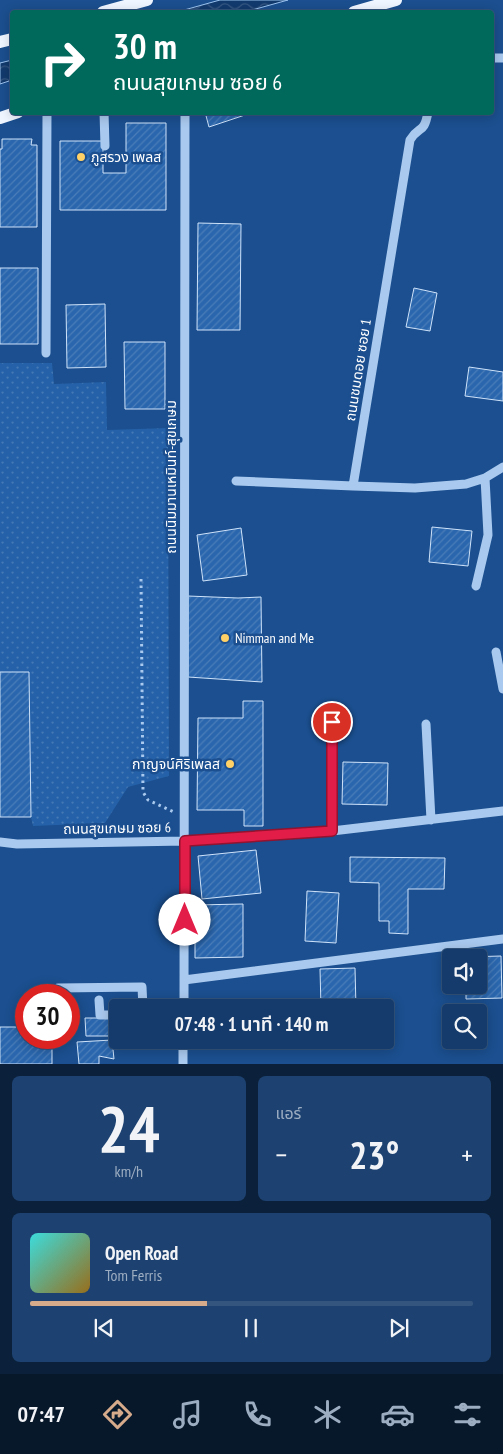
<!DOCTYPE html>
<html lang="th">
<head>
<meta charset="utf-8">
<style>
  :root { --surface:#143b6b; --page:#1d4271; --text:#f1f3f6; --muted:#9dadc1; --line:#33557e; --accent:#d6ab8b }
  body { margin:0; font-family:"PT Sans Narrow","Noto Sans Thai",sans-serif; background:var(--page); color:var(--text); height:100vh; display:flex; flex-direction:column; font-size:19px; white-space:nowrap }
  * { box-sizing:border-box; margin:0 }
  p { font-size:16px; color:var(--muted) }
  .icon { flex:none; width:28px; height:28px; fill:none; stroke:currentColor; stroke-width:2; stroke-linecap:round; stroke-linejoin:round }
  .map { position:relative; height:1064px; overflow:hidden }
  .sheet { display:flex; flex-direction:column; gap:12px; padding:12px; background:#0b203b; flex:1 }
  .sheet>* { flex:none }
  .hud { position:absolute; left:10px; top:10px; width:484px; height:105px; border-radius:5px; box-shadow:0 2px 12px #0003,0 0 0 1px var(--line); background:#00695c; color:#fff; overflow:hidden }
  .tools { position:absolute; left:442px; top:949px; display:grid; gap:10px }
  .tools a { display:grid; place-items:center; width:45px; height:45px; border-radius:5px; background:var(--surface); box-shadow:0 2px 12px #0003,0 0 0 1px var(--line); font-size:25px }
  .speed { position:absolute; left:15px; top:984px; display:flex; gap:10px; font-size:25px; font-weight:700; text-align:center }
  .speed>* { display:grid; place-content:center; width:65px; height:65px; border-radius:50%; background:var(--surface); box-shadow:0 2px 12px #0003,0 0 0 1px var(--line); line-height:1 }
  .speed .limit { border:8px solid #d22; background:#fff; color:#111 }
  .pin { position:absolute; display:grid; place-items:center; width:42px; height:42px; color:#fff; margin:-21px; border:2px solid #fff; border-radius:50%; box-shadow:0 1px 5px #0007 }
  .me { position:absolute; width:55px; margin:-28px; rotate:0deg; stroke-linejoin:round; filter:drop-shadow(0 0 4px #0008) }
  .turn { display:flex; align-items:center; gap:18px; height:105px; padding:0 20px; font-size:22px }
  .turn .icon { width:65px; height:65px; stroke-width:2.5 }
  .turn b { display:block; font-size:35px; line-height:42px }
  .big { font-size:38px; font-weight:600; line-height:1.1 }
  .sheet .tile { flex:1; display:flex; flex-direction:column; justify-content:center; gap:8px; min-width:0; padding:0 18px; border-radius:8px; background:var(--page) }
  .sheet .dial { align-items:center; gap:0 }
  .dial b { font-size:65px; line-height:1 }
  .song { display:flex; align-items:center; gap:15px }
  .cover { width:60px; height:60px; border-radius:8px; background:linear-gradient(135deg,hsl(180 70% 55%),hsl(40 70% 35%)) }
  .played { height:5px; border-radius:2px; background:linear-gradient(90deg,var(--accent) 40%,var(--line) 40%) }
  .keys { display:flex; justify-content:space-around; direction:ltr }
  .heat { display:flex; justify-content:space-between; align-items:center; font-size:28px; direction:ltr }
  .sheet .tiles { flex:1; display:grid; gap:12px; grid-template-columns:1fr 1fr }
  .tile:last-child { grid-column:span 2 }
  .trip { position:absolute; left:109px; top:999px; width:285px; height:50px; border-radius:5px; background:var(--surface); box-shadow:0 2px 12px #0003,0 0 0 1px var(--line); font-weight:600; line-height:50px; text-align:center }
  .dock { display:flex; height:80px; justify-content:space-around; align-items:center; background:#08182b; color:var(--muted) }
  .dock .icon { width:35px; height:35px }
  .dock .active { color:var(--accent) }
  .dock b { font-size:22px; color:var(--text) }
  .map>svg:first-child { display:block }
  .grass { fill:url(#grass-dots) }
  .water { fill:url(#water-waves); stroke:#9cc4f0 }
  .building { fill:url(#building-hatch); stroke:#cfe3fa }
  .lines { fill:none; stroke-linecap:round; stroke-linejoin:round }
  .path { stroke:#a9c9ee; stroke-width:3; stroke-dasharray:2.5 4; stroke-linecap:butt }
  .minor { stroke:#a9c9ee; stroke-width:9 }
  .major { stroke:#f0f6ff; stroke-width:12 }
  .route-casing { stroke:#92132f; stroke-width:12 }
  .route { stroke:#e11d48; stroke-width:9 }
  .poi-dot { fill:#ffd166; stroke:#1b4f8f; stroke-width:2 }
  .labels { text-anchor:middle; dominant-baseline:central; stroke-width:5; stroke-linejoin:round; paint-order:stroke }
  .poi-label { font-size:14px; fill:#fff; stroke:#1b4f8f; text-anchor:start }
  .street-label { font-size:14px; fill:#fff; stroke:#1b4f8f }
</style>
</head>
<body>
<div class="map">
<svg width="503" height="1064" viewBox="0 0 503 1064">
  <defs>
    <pattern id="grass-dots" width="8" height="8" patternUnits="userSpaceOnUse" patternTransform="scale(1.25)"><rect width="8" height="8" fill="#2461a8"/><path d="M2 2h.1M6 6h.1" fill="none" stroke="#4579b5" stroke-width="1.8" stroke-linecap="round"/></pattern>
    <pattern id="water-waves" width="16" height="10" patternUnits="userSpaceOnUse" patternTransform="scale(1.25)"><rect width="16" height="10" fill="#123a6d"/><path d="M0 5q4-4 8 0t8 0" fill="none" stroke="#365883"/></pattern>
    <pattern id="building-hatch" width="6" height="6" patternUnits="userSpaceOnUse" patternTransform="scale(1.25)"><rect width="6" height="6" fill="#2a66ad"/><path d="M-1 1l2-2M0 6l6-6M5 7l2-2" fill="none" stroke="#4a7db9"/></pattern>
  </defs>
  <rect width="100%" height="100%" fill="#1b4f8f"/>
  <!-- grass -->
  <path class="grass" d="M 0,363 L 52,363 L 54,384 L 106,382 L 107,430 L 168,428 L 169,776 L 128,787 L 105,823 L 33,826 L 31,817 L 29,672 L 0,672 Z"/>
  <!-- water -->
  <path class="water" d="M 220,0 L 288,0 L 245,12 L 177,12 Z
    M 12,60 L 12,80 L 0,84 L 0,63 Z"/>
  <!-- building -->
  <path class="building" d="M 205,112 L 254,112 L 209,127 Z
    M 126,123 L 166,123 L 166,210 L 60,210 L 60,141 L 103,141 L 103,173 L 126,173 Z
    M 2,139 L 32,139 L 31,145 L 37,145 L 37,227 L 0,227 L 0,149 L 2,149 Z
    M 198,223 L 241,224 L 240,330 L 197,330 Z
    M 0,268 L 38,268 L 38,344 L 0,344 Z
    M 414,288 L 437,293 L 430,331 L 406,327 Z
    M 105,304 L 106,367 L 67,368 L 66,305 Z
    M 124,342 L 165,342 L 165,409 L 125,409 Z
    M 469,367 L 503,372 L 503,401 L 465,396 Z
    M 432,527 L 472,531 L 468,566 L 429,562 Z
    M 241,528 L 247,575 L 203,581 L 197,535 Z
    M 188,596 L 238,598 L 261,597 L 262,682 L 188,677 Z
    M 0,672 L 29,672 L 31,817 L 0,817 Z
    M 243,701 L 263,701 L 263,826 L 244,826 L 244,810 L 197,810 L 198,718 L 243,718 Z
    M 343,762 L 388,763 L 387,805 L 342,804 Z
    M 256,850 L 261,893 L 202,899 L 198,856 Z
    M 350,857 L 445,858 L 444,889 L 408,889 L 408,934 L 389,933 L 389,921 L 379,921 L 379,883 L 350,882 Z
    M 307,891 L 339,893 L 336,943 L 305,941 Z
    M 243,904 L 243,957 L 195,958 L 195,905 Z
    M 501,956 L 502,998 L 466,999 L 466,985 L 479,985 L 479,958 L 465,957 Z
    M 355,968 L 356,1008 L 321,1008 L 320,969 Z
    M 85,1018 L 118,1018 L 118,1036 L 86,1036 Z
    M 0,1027 L 26,1027 L 26,1038 L 52,1038 L 52,1064 L 0,1064 Z
    M 112,1040 L 114,1059 L 99,1056 L 99,1064 L 79,1064 L 77,1042 Z"/>
  <g class="lines">
    <!-- path -->
    <path class="path" d="M 141,579 L 143,792 L 148,800 L 174,812"/>
    <!-- minor -->
    <path class="minor" d="M 491,58 L 503,58
      M 104,112 L 105,146
      M 428,112 C 424,135 419,125 410,140 L 353,486 L 415,488 L 466,484 L 485,478 L 503,467
      M 46,353 L 47,112
      M 236,481 L 353,486
      M 476,586 L 488,535 L 485,478
      M 496,652 L 503,689
      M 332,722 L 332,831
      M 426,724 L 431,820
      M 0,842 L 17,844 L 185,841 L 332,831 L 503,811
      M 184,980 L 503,939
      M 58,988 L 142,987 L 143,1008
      M 99,1000 L 100,1015 L 118,1015
      M 184,1008 L 185,112
      M 183,1064 L 183,1040"/>
    <!-- major -->
    <path class="major" d="M 103,12 L 147,0
      M 354,12 L 396,0
      M 0,42 L 12,39
      M 0,118 L 18,112"/>
  </g>
  <g class="lines">
    <defs>
      <path id="route" d="M 185,920 L 185,841 L 332,831 L 332,722"/>
    </defs>
    <!-- route casing -->
    <use href="#route" class="route-casing"/>
    <!-- route -->
    <use href="#route" class="route"/>
  </g>
  <!-- markers -->
  <g class="poi-dot">
    <circle cx="81" cy="157" r="5"/>
    <circle cx="225" cy="638" r="5"/>
    <circle cx="230" cy="764" r="5"/>
  </g>
  <g class="labels">
    <!-- poi labels -->
    <g class="poi-label">
      <text x="91" y="157">ภูสรวง เพลส</text>
      <text x="235" y="638">Nimman and Me</text>
      <text x="220" y="764" text-anchor="end">กาญจน์ศิริเพลส</text>
    </g>
    <!-- street labels -->
    <g class="street-label">
      <text transform="translate(358 370) rotate(-81)">ถนนชมดอย ซอย 1</text>
      <text transform="translate(171 477) rotate(-90)">ถนนนิมมานเหมินท์-สุขเกษม</text>
      <text transform="translate(117 828) rotate(-1)">ถนนสุขเกษม ซอย 6</text>
    </g>
  </g>
</svg>
<div class="tools">
<a><svg class="icon" aria-label="sound" viewBox="0 0 24 24"><path d="M4 9h4l5-4v14l-5-4H4zM17 9q2 3 0 6"/></svg></a>
<a><svg class="icon" aria-label="search" viewBox="0 0 24 24"><circle cx="10" cy="10" r="6"/><path d="M15 15l6 6"/></svg></a>
</div>
<div class="speed"><div class="limit">30</div></div>
<div class="pin" style="left:332px;top:722px;background:#d93025"><svg class="icon" aria-label="arrive" viewBox="0 0 24 24"><path d="M6 21V4h12l-3 4 3 4H6"/></svg></div>
<svg class="me" style="left:185px;top:920px" viewBox="-20 -20 40 40"><circle r="19" fill="#fff"/><path d="M0-13L10 11 0 6-10 11z" fill="#e11d48"/></svg>
<div class="trip">07:48 · 1 นาที · 140 m</div>
<div class="hud">
<div class="turn"><svg class="icon" aria-label="right" viewBox="0 0 24 24"><path d="M7 20v-9h11M14 6l5 5-5 5"/></svg><div><b>30 m</b>ถนนสุขเกษม ซอย 6</div></div>
</div>
</div>
<section class="sheet">
<div class="tiles">
<div class="tile dial"><b>24</b><p>km/h</p></div>
<div class="tile"><p>แอร์</p>
<div class="heat"><a>−</a><b class="big">23°</b><a>+</a></div>
</div>
<div class="tile">
<div class="song"><i class="cover"></i><div><b>Open Road</b><p>Tom Ferris</p></div></div>
<div class="played"></div>
<div class="keys"><svg class="icon" aria-label="previous" viewBox="0 0 24 24"><path d="M18 5L8 12l10 7zM5 5v14"/></svg><svg class="icon" aria-label="pause" viewBox="0 0 24 24"><path d="M8 5v14M16 5v14"/></svg><svg class="icon" aria-label="next" viewBox="0 0 24 24"><path d="M6 5l10 7-10 7zM19 5v14"/></svg></div>
</div>
</div>
</section>
<nav class="dock">
<b>07:47</b>
<svg class="icon active" aria-label="directions" viewBox="0 0 24 24"><path d="M12 3l9 9-9 9-9-9zM9 14v-3h6M13 9l2 2-2 2"/></svg>
<svg class="icon" aria-label="music" viewBox="0 0 24 24"><path d="M9 18V5l10-2v13"/><circle cx="6" cy="18" r="3"/><circle cx="16" cy="16" r="3"/></svg>
<svg class="icon" aria-label="phone" viewBox="0 0 24 24"><path d="M5 4h4l2 5-3 2q2 4 5 5l2-3 5 2v4C11 20 4 13 5 4z"/></svg>
<svg class="icon" aria-label="climate" viewBox="0 0 24 24"><path d="M12 3v18M4 7l16 10M4 17L20 7"/></svg>
<svg class="icon" aria-label="car" viewBox="0 0 24 24"><path d="M5 17H2v-5l4-1 3-4h7l3 4 3 1v5h-3M9 17h6M6 11h13"/><circle cx="7" cy="17" r="2"/><circle cx="17" cy="17" r="2"/></svg>
<svg class="icon" aria-label="filters" viewBox="0 0 24 24"><path d="M4 7h16M4 17h16"/><circle cx="9" cy="7" r="2"/><circle cx="15" cy="17" r="2"/></svg>
</nav>
</body>
</html>
